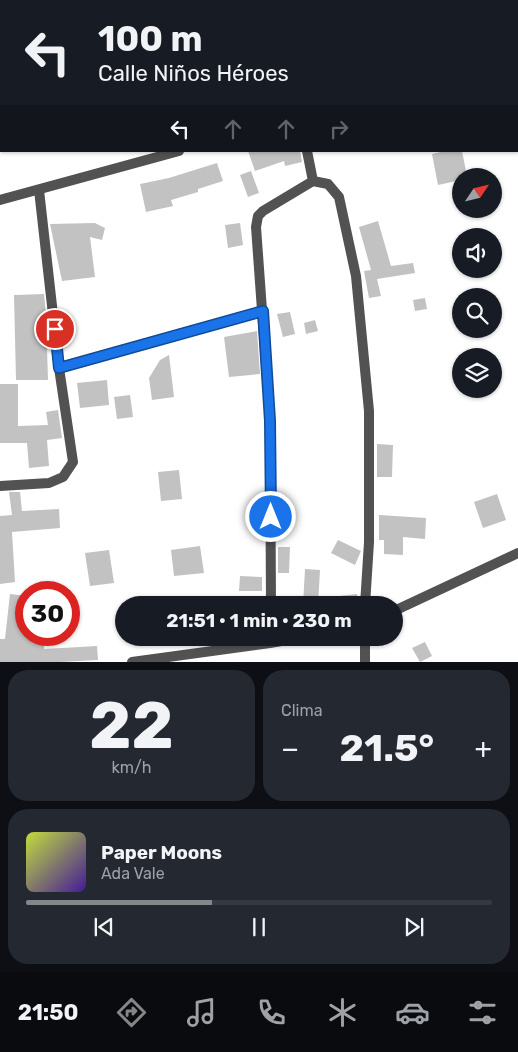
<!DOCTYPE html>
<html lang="es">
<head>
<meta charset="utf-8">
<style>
  :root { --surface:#171b24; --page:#242831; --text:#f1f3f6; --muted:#9ea1a6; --line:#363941; --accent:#858687 }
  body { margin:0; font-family:Rubik,sans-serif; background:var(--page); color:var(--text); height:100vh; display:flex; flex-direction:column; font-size:19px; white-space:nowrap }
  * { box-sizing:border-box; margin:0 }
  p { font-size:16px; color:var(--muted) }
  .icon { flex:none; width:28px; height:28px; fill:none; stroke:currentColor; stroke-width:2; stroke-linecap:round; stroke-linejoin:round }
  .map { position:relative; height:662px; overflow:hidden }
  .details { display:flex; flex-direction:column; gap:8px; padding:8px; background:#0d0f14; flex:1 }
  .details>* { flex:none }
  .guide { position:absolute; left:0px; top:0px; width:519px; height:152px; box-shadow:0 1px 4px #0004; background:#171b24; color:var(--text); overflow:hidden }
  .needle { width:32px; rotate:55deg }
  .controls { position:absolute; left:452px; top:168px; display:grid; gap:10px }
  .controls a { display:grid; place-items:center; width:50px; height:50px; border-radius:50%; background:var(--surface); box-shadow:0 1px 4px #0004; font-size:25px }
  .speed { position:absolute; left:15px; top:581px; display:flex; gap:10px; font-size:25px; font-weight:700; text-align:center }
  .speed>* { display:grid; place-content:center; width:65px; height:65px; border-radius:50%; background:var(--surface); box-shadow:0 1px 4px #0004; line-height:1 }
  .speed .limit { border:8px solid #d22; background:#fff; color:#111 }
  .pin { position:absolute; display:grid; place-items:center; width:42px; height:42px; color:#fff; margin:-21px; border:2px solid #fff; border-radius:50%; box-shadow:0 1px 5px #0007 }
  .me { position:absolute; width:55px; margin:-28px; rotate:0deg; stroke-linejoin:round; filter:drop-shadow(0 0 4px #0008) }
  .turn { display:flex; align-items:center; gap:18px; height:105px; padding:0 15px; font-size:22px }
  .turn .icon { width:65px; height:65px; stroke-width:2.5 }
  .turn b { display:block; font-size:35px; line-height:42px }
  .lanes { display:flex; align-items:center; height:48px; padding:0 15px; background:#0003; justify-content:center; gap:25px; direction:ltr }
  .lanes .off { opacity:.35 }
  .big { font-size:38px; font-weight:700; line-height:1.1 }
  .details .tile { flex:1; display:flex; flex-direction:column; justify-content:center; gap:8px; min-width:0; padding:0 18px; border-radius:20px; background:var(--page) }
  .details .dial { align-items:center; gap:0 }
  .dial b { font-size:65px; line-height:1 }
  .song { display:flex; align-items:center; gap:15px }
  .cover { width:60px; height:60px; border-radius:8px; background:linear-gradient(135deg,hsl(70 70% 55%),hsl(260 70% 35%)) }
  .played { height:5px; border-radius:2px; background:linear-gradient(90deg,var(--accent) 40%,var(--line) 40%) }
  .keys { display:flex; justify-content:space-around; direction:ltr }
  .heat { display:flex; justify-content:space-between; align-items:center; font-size:28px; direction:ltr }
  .details .tiles { flex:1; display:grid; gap:8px; grid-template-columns:1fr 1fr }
  .tile:last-child { grid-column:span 2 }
  .trip { position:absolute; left:115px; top:596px; width:288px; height:50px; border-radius:25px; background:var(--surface); box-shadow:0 1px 4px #0004; font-weight:700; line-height:50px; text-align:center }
  .dock { display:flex; height:80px; justify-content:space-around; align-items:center; background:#090b0e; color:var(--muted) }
  .dock .icon { width:35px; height:35px }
  .dock .on { color:var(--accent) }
  .dock b { font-size:22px; color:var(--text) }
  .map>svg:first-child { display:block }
  .building { fill:#c2c2c2 }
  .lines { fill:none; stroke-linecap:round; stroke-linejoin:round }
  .minor { stroke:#525252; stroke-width:10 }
  .tertiary { stroke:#525252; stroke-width:10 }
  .route-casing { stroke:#114b97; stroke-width:12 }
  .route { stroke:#1a73e8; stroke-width:9 }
</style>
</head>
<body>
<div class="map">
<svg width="518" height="662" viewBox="0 0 518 662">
  <rect width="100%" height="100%" fill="#fff"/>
  <!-- building -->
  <path class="building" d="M 248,151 L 300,151 L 302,162 L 285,166 L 284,161 L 255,171 Z
    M 445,151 L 462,151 L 467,176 L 461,176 L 461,180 L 438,185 L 432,154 Z
    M 217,163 L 223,181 L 198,189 L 198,192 L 171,200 L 173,206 L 146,212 L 140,184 L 169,178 Z
    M 251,171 L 259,193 L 248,197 L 240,175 Z
    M 378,221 L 391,266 L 413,263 L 415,273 L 377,279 L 381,296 L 369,298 L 364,271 L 371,270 L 359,227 Z
    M 95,223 L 105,228 L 102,240 L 90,237 L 95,277 L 62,281 L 50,224 Z
    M 240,223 L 243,245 L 228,248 L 225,225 Z
    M 44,294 L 46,315 L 48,380 L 16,380 L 14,295 Z
    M 425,298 L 427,309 L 415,311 L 413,300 Z
    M 290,312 L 295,334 L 283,337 L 277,314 Z
    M 315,320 L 318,331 L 306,334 L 304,323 Z
    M 257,331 L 260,374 L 229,377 L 224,337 Z
    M 169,355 L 174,397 L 152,400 L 149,378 L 160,360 Z
    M 107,380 L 109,405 L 80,408 L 77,383 Z
    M 0,384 L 18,384 L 18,426 L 48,425 L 46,412 L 58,410 L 62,438 L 47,440 L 49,466 L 29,468 L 27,443 L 0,443 Z
    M 130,395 L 133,417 L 117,419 L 114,397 Z
    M 377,444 L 393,445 L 392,477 L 377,477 Z
    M 179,470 L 182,499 L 161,501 L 158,472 Z
    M 9,492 L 20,492 L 22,511 L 59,509 L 60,528 L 12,532 L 15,582 L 0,584 L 0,516 L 12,515 Z
    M 497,494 L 506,520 L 483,528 L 474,502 Z
    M 379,515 L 426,518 L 425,539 L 403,537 L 403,555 L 384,554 L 384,540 L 379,540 Z
    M 338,540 L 361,551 L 355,565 L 331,553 Z
    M 200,546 L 204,573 L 174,576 L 171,550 Z
    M 278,547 L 290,547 L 289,573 L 278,573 Z
    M 109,550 L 114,583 L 90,586 L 85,553 Z
    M 305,569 L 320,570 L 318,605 L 303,605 Z
    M 240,576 L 262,577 L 262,591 L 239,591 Z
    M 10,594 L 26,596 L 26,635 L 45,635 L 44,649 L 97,646 L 98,660 L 60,662 L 0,662 L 0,639 L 5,639 Z
    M 357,594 L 358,605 L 322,605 L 321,598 Z
    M 425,642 L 432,656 L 420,662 L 412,648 Z"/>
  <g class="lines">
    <!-- minor -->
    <path class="minor" d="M 200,0 L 200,1
      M 307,151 L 313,181
      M 313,181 L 328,184 L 339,197 L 356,276 L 369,411 L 369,542 L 365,605
      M 59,368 L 263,311
      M 0,486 L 49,483 L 63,477 L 73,462 L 59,368 L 39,190
      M 271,605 L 270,421 L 256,227 L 258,216 L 263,211 L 313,181
      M 394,611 L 518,553"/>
    <!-- tertiary -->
    <path class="tertiary" d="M 518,17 L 518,16
      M 0,200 L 179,151
      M 365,638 L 365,662
      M 132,662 L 270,643 L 298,638"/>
  </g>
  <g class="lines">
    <defs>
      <path id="route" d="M 55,329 L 59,368 L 263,311 L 270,421 L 271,517"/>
    </defs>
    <!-- route casing -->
    <use href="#route" class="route-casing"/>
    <!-- route -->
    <use href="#route" class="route"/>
  </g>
</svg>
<div class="controls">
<a><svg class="needle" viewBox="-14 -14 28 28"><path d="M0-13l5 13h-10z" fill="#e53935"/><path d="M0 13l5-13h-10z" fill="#9ea1a6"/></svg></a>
<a><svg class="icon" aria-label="sound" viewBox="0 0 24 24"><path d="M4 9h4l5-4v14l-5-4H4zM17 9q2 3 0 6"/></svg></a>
<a><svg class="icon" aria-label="search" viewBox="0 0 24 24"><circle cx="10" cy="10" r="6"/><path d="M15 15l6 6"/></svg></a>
<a><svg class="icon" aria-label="layers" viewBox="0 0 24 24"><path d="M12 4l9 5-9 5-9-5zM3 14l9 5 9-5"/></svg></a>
</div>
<div class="speed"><div class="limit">30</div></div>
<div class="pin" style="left:55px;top:329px;background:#d93025"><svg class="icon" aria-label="arrive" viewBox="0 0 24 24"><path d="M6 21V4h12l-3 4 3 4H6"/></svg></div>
<svg class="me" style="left:271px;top:517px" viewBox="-20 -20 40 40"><circle r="17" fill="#1a73e8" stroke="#fff" stroke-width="3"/><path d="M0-11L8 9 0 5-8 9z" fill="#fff"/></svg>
<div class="trip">21:51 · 1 min · 230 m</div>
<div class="guide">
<div class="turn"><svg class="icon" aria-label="left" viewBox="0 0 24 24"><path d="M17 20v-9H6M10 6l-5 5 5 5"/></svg><div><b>100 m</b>Calle Niños Héroes</div></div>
<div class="lanes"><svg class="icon" aria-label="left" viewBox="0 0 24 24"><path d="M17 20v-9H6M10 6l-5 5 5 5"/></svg><svg class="icon off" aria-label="ahead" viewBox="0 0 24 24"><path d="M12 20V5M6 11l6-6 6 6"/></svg><svg class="icon off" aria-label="ahead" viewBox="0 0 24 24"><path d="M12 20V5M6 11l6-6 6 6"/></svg><svg class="icon off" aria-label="right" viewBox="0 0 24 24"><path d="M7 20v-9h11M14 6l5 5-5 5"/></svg></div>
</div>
</div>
<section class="details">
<div class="tiles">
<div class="tile dial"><b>22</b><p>km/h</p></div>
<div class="tile"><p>Clima</p>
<div class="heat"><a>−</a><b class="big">21.5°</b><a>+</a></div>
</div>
<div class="tile">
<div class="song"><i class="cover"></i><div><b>Paper Moons</b><p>Ada Vale</p></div></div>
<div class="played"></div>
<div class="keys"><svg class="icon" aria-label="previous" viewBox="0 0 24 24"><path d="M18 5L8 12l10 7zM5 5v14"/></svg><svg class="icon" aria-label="pause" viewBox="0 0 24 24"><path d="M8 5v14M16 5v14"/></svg><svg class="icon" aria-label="next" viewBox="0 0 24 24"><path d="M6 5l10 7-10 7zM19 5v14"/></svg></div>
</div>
</div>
</section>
<nav class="dock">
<b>21:50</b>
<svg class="icon on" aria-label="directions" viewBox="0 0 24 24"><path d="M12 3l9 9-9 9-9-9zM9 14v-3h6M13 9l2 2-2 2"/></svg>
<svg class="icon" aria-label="music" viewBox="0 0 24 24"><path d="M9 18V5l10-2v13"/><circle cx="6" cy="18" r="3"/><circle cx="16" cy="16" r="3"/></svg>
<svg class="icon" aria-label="phone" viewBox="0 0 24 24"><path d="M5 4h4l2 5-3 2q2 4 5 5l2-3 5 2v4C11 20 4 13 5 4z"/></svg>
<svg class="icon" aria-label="climate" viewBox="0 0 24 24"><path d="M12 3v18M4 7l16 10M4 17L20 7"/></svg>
<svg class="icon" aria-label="car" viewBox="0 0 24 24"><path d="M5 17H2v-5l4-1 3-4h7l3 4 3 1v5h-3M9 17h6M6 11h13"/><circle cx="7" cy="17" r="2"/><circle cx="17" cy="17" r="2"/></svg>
<svg class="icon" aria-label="filters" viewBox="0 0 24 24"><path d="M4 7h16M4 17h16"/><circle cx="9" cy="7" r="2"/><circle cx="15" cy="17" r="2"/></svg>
</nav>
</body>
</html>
